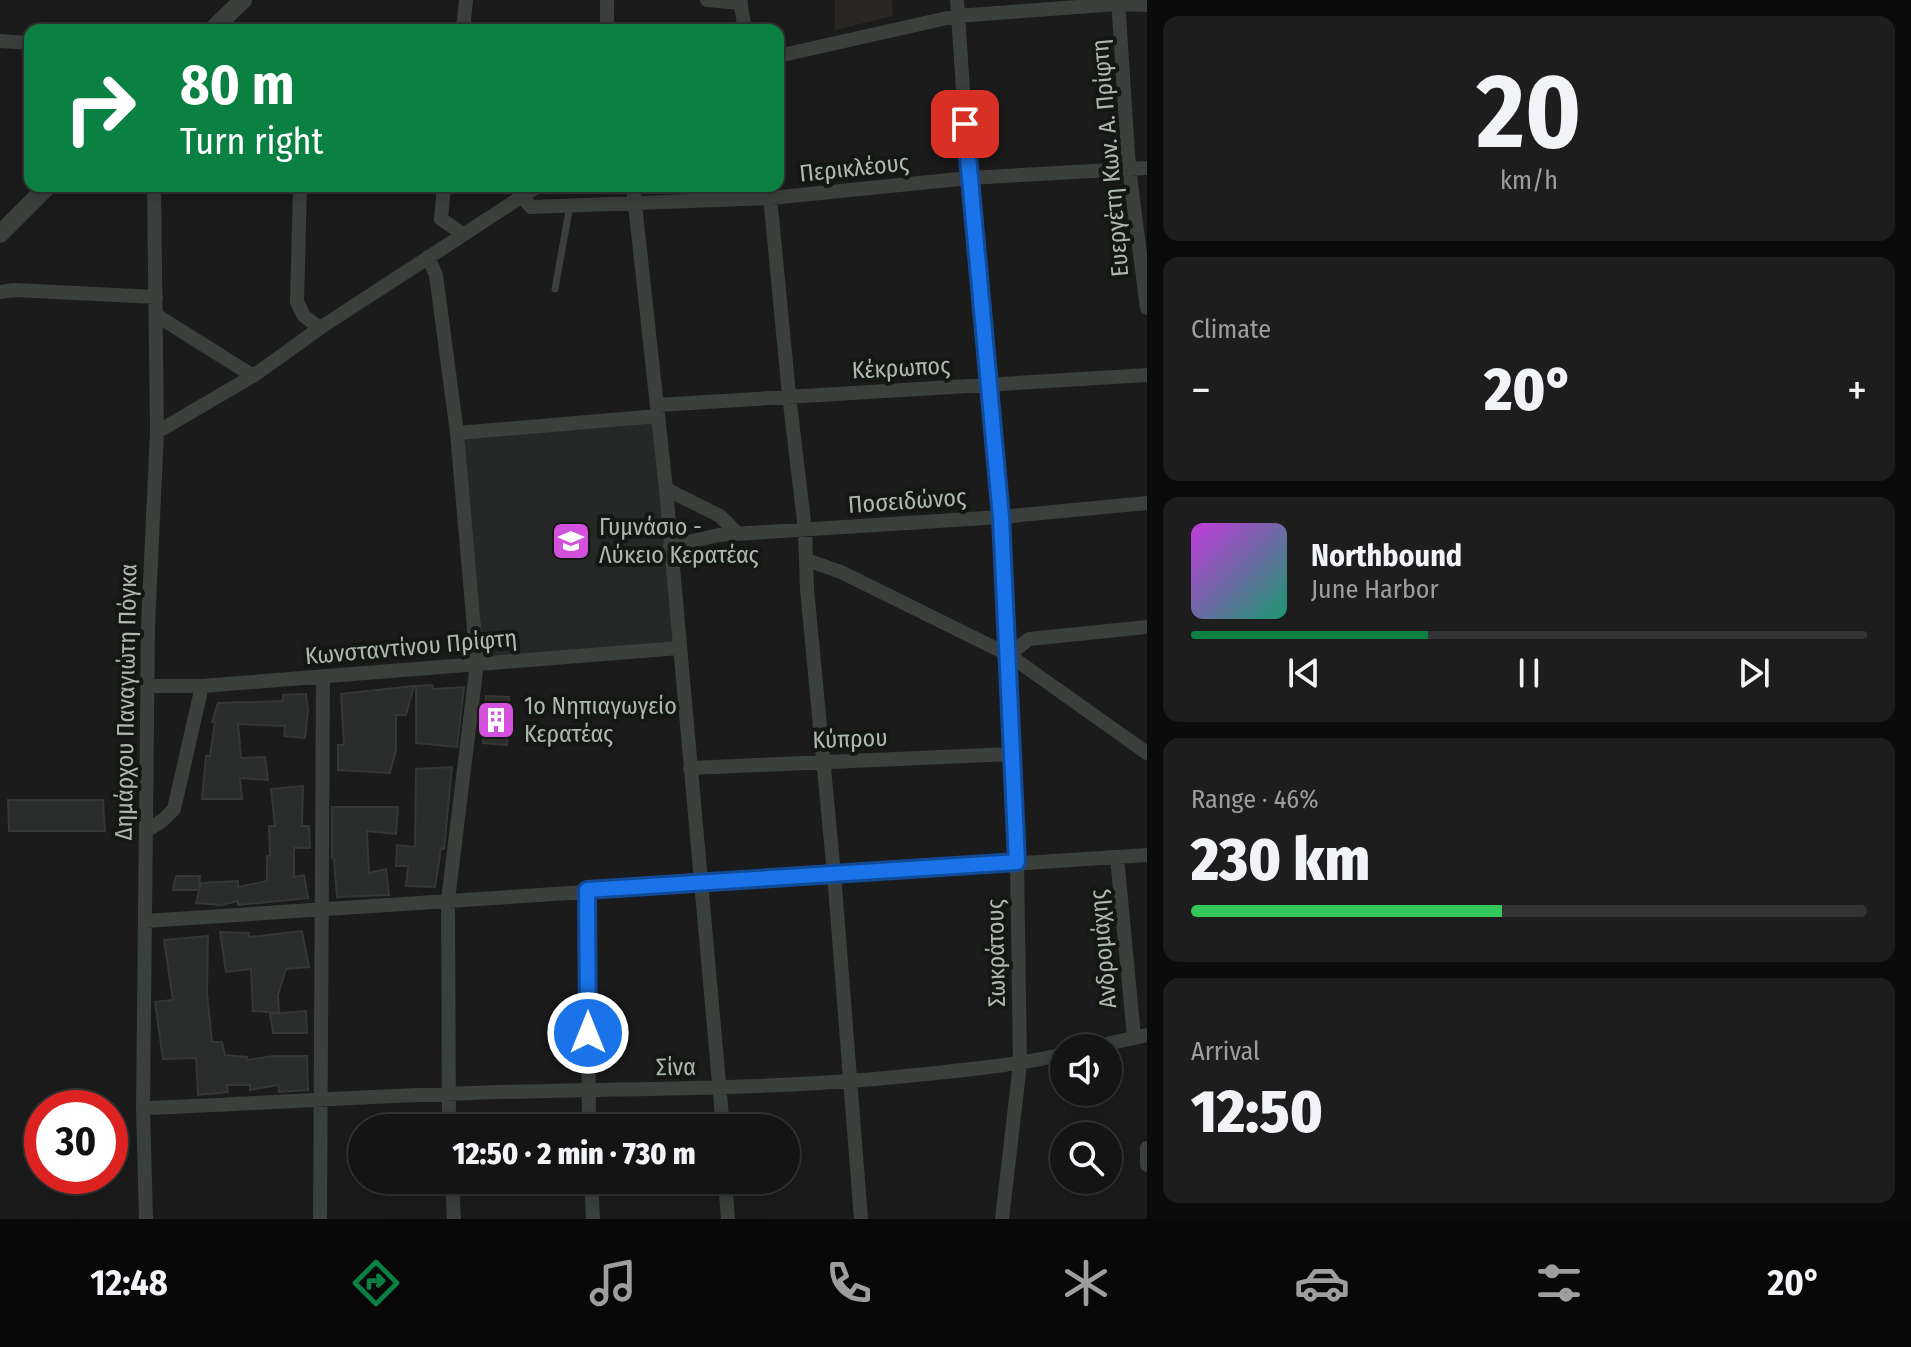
<!DOCTYPE html>
<html lang="en">
<head>
<meta charset="utf-8">
<style>
  :root { --surface:#141414; --page:#1d1d1d; --text:#f1f3f6; --muted:#9d9ea0; --line:#333334; --accent:#0b8043 }
  body { margin:0; font-family:"Fira Sans Condensed",sans-serif; background:var(--page); color:var(--text); height:100vh; display:flex; flex-direction:column; font-size:30px; white-space:nowrap }
  * { box-sizing:border-box; margin:0 }
  p { font-size:26px; color:var(--muted) }
  .icon { flex:none; width:44px; height:44px; fill:none; stroke:currentColor; stroke-width:2; stroke-linecap:round; stroke-linejoin:round }
  .map { position:relative; flex:1; overflow:hidden }
  .details { display:flex; flex-direction:column; gap:16px; padding:16px; background:#0b0b0b; width:764px }
  .details>* { flex:none }
  .top-card { position:absolute; left:24px; top:24px; width:760px; height:168px; border-radius:16px; box-shadow:0 4px 20px #0003,0 0 0 2px var(--line); background:#0b8043; color:#fff; overflow:hidden }
  .controls { position:absolute; left:1050px; top:1034px; display:grid; gap:16px }
  .controls a { display:grid; place-items:center; width:72px; height:72px; border-radius:50%; background:var(--surface); box-shadow:0 4px 20px #0003,0 0 0 2px var(--line); font-size:40px }
  .speed { position:absolute; left:24px; top:1090px; display:flex; gap:16px; font-size:40px; font-weight:700; text-align:center }
  .speed>* { display:grid; place-content:center; width:104px; height:104px; border-radius:50%; background:var(--surface); box-shadow:0 4px 20px #0003,0 0 0 2px var(--line); line-height:1 }
  .speed .limit { border:12px solid #d22; background:#fff; color:#111 }
  .pin { position:absolute; display:grid; place-items:center; width:68px; height:68px; color:#fff; margin:-34px; border-radius:16px; box-shadow:0 4px 12px #0006 }
  .me { position:absolute; width:88px; margin:-44px; rotate:0deg; stroke-linejoin:round; filter:drop-shadow(0 0 6px #0008) }
  .turn { display:flex; align-items:center; gap:28px; height:168px; padding:0 24px; font-size:36px }
  .turn .icon { width:104px; height:104px; stroke-width:2.5 }
  .turn b { display:block; font-size:56px; line-height:68px }
  .big { font-size:60px; font-weight:800; line-height:1.1 }
  .details .card { flex:1; display:flex; flex-direction:column; justify-content:center; gap:12px; min-width:0; padding:0 28px; border-radius:16px; background:var(--page) }
  .details .dial { align-items:center; gap:0 }
  .dial b { font-size:104px; line-height:1 }
  .song { display:flex; align-items:center; gap:24px }
  .cover { width:96px; height:96px; border-radius:12px; background:linear-gradient(135deg,hsl(290 70% 55%),hsl(160 70% 35%)) }
  .played { height:8px; border-radius:4px; background:linear-gradient(90deg,var(--accent) 35%,var(--line) 35%) }
  .keys { display:flex; justify-content:space-around; direction:ltr }
  .heat { display:flex; justify-content:space-between; align-items:center; font-size:44px; direction:ltr }
  .charge { height:12px; border-radius:6px; background:linear-gradient(90deg,#34c759 46%,var(--line) 0) }
  .trip { position:absolute; left:348px; top:1114px; width:452px; height:80px; border-radius:40px; background:var(--surface); box-shadow:0 4px 20px #0003,0 0 0 2px var(--line); font-weight:800; line-height:80px; text-align:center }
  .tabs { display:flex; height:128px; justify-content:space-around; align-items:center; background:#080808; color:var(--muted) }
  .tabs .icon { width:56px; height:56px }
  .tabs .current { color:var(--accent) }
  .tabs b { font-size:36px; color:var(--text) }
  main { display:flex; flex:1; min-height:0 }
  .map>svg:first-child { display:block }
  .built { fill:#262827 }
  .green { fill:#292623 }
  .building { fill:#2a2c2b; stroke:#343735; stroke-width:2 }
  .lines { fill:none; stroke-linecap:round; stroke-linejoin:round }
  .service { stroke:#3b403c; stroke-width:7 }
  .minor { stroke:#3b403c; stroke-width:14 }
  .tertiary { stroke:#3b403c; stroke-width:18 }
  .route-casing { stroke:#114b97; stroke-width:20 }
  .route { stroke:#1a73e8; stroke-width:14 }
  .labels { text-anchor:middle; dominant-baseline:central; stroke-width:8; stroke-linejoin:round; paint-order:stroke }
  .street-label { font-size:24px; fill:#aeb9ae; stroke:#151715 }
  .poi-label { font-size:24px; fill:#aeb9ae; stroke:#151715; text-anchor:start }
</style>
</head>
<body>
<main>
<div class="map">
<svg width="1147" height="1219" viewBox="0 0 1147 1219">
  <rect width="100%" height="100%" fill="#1a1b1a"/>
  <!-- built -->
  <path class="built" d="M 657,418 L 681,646 L 481,664 L 464,436 Z"/>
  <!-- green -->
  <path class="green" d="M 835,0 L 892,0 L 893,16 L 835,30 Z"/>
  <!-- building -->
  <path class="building" d="M 432,685 L 433,689 L 464,687 L 457,747 L 416,743 L 416,686 Z
    M 414,686 L 406,715 L 396,715 L 396,750 L 390,773 L 338,770 L 338,745 L 344,745 L 341,694 Z
    M 306,694 L 308,710 L 305,738 L 284,736 L 285,726 L 238,724 L 241,758 L 265,757 L 268,780 L 240,778 L 242,799 L 202,799 L 206,756 L 210,756 L 215,722 L 212,722 L 218,703 L 283,701 L 283,695 Z
    M 486,696 L 509,697 L 507,745 L 483,743 Z
    M 452,767 L 444,849 L 441,848 L 435,887 L 406,886 L 408,866 L 396,866 L 397,845 L 415,847 L 416,769 Z
    M 303,786 L 302,826 L 309,826 L 310,848 L 294,848 L 294,877 L 304,875 L 308,898 L 238,905 L 238,901 L 221,905 L 196,903 L 201,883 L 238,881 L 238,887 L 267,881 L 267,856 L 270,856 L 269,826 L 275,826 L 271,789 Z
    M 8,800 L 103,800 L 105,831 L 9,831 Z
    M 332,807 L 398,807 L 396,834 L 367,831 L 369,873 L 386,869 L 389,895 L 337,897 L 334,859 L 332,858 Z
    M 176,876 L 200,876 L 199,890 L 173,890 Z
    M 302,931 L 309,967 L 286,969 L 278,995 L 279,1013 L 253,1011 L 251,969 L 226,972 L 220,932 L 249,933 L 249,937 Z
    M 208,936 L 207,993 L 212,1042 L 222,1042 L 225,1055 L 247,1057 L 248,1060 L 274,1056 L 307,1056 L 308,1090 L 279,1092 L 278,1085 L 250,1090 L 250,1085 L 227,1085 L 228,1092 L 198,1095 L 196,1058 L 163,1059 L 155,1002 L 173,1000 L 164,940 Z
    M 306,1011 L 307,1033 L 273,1033 L 270,1014 Z"/>
  <g class="lines">
    <!-- service -->
    <path class="service" d="M 555,289 L 570,205"/>
    <!-- minor -->
    <path class="minor" d="M 707,0 L 741,3
      M 740,0 L 745,30
      M 957,0 L 969,178 L 1001,517 L 1017,862 L 1020,1064 L 1002,1219
      M 1118,0 L 1129,168 L 1147,308
      M 463,30 L 466,0
      M 607,30 L 607,0
      M 0,41 L 30,43
      M 778,56 L 956,16 L 1118,4 L 1147,5
      M 300,186 L 297,302 L 304,316 L 320,328
      M 444,186 L 441,219 L 463,234
      M 633,186 L 666,489 L 723,1128
      M 769,186 L 789,395 L 805,530 L 807,589 L 834,874 L 861,1219
      M 522,197 L 531,207 L 771,198 L 969,178 L 1147,168
      M 428,257 L 436,275 L 457,433 L 477,663 L 448,900 L 449,1128
      M 0,292 L 14,290 L 156,297
      M 156,315 L 253,376
      M 657,405 L 1147,375
      M 157,432 L 253,376 L 320,328 L 538,186
      M 457,433 L 658,416
      M 666,489 L 720,516 L 737,533
      M 670,546 L 719,535 L 1001,517 L 1147,503
      M 807,560 L 841,572 L 1009,655 L 1147,753
      M 1009,655 L 1029,639 L 1147,627
      M 147,686 L 202,686 L 679,648
      M 690,768 L 1012,754
      M 146,831 L 163,820 L 174,809 L 202,686
      M 1117,857 L 1134,1037
      M 587,890 L 589,1128
      M 145,921 L 1147,855
      M 1088,1048 L 1147,1035
      M 143,1108 C 279,1103 414,1093 550,1091 C 676,1088 801,1088 926,1074 C 973,1069 1018,1065 1064,1054
      M 1147,1148 L 1147,1165
      M 452,1180 L 454,1219
      M 591,1180 L 593,1219
      M 725,1180 L 728,1219
      M 146,1219 L 143,1108 L 148,626 L 157,432 L 154,186
      M 320,1219 L 323,677"/>
    <!-- tertiary -->
    <path class="tertiary" d="M 212,30 L 243,0
      M 0,234 L 48,186"/>
  </g>
  <g class="lines">
    <defs>
      <path id="route" d="M 588,1033 L 587,890 L 1017,862 L 1001,517 L 965,124"/>
    </defs>
    <!-- route casing -->
    <use href="#route" class="route-casing"/>
    <!-- route -->
    <use href="#route" class="route"/>
  </g>
  <!-- icons -->
  <defs>
    <symbol id="school-square" viewBox="-11 -11 22 22"><rect x="-9" y="-9" width="18" height="18" rx="4" fill="#d451dd" stroke="#151715"/><path d="M0-5L7-2L0 1L-7-2ZM-4 1L0 2.5L4 1V4Q0 6-4 4Z" fill="#fff"/></symbol>
    <symbol id="building-square" viewBox="-11 -11 22 22"><rect x="-9" y="-9" width="18" height="18" rx="4" fill="#d451dd" stroke="#151715"/><path d="M-4-6H4V6H1V3H-1V6H-4ZM-2.5-4.3h1.7v1.8h-1.7ZM.8-4.3h1.7v1.8H.8ZM-2.5-1h1.7V.8h-1.7ZM.8-1h1.7V.8H.8Z" fill="#fff"/></symbol>
  </defs>
  <g fill-rule="evenodd">
    <use href="#school-square" x="549" y="519" width="44" height="44"/>
    <use href="#building-square" x="474" y="698" width="44" height="44"/>
  </g>
  <g class="labels">
    <!-- street labels -->
    <g class="street-label">
      <text transform="translate(1110 158) rotate(-95)">Ευεργέτη Κων. Α. Πρίφτη</text>
      <text transform="translate(854 168) rotate(-6)">Περικλέους</text>
      <text transform="translate(901 368) rotate(-3)">Κέκρωπος</text>
      <text transform="translate(907 501) rotate(-4)">Ποσειδώνος</text>
      <text transform="translate(411 647) rotate(-5)">Κωνσταντίνου Πρίφτη</text>
      <text transform="translate(126 702) rotate(-89)">Δημάρχου Παναγιώτη Πόγκα</text>
      <text transform="translate(850 739) rotate(-2)">Κύπρου</text>
      <text transform="translate(1103 949) rotate(-95)">Ανδρομάχης</text>
      <text transform="translate(996 953) rotate(-91)">Σωκράτους</text>
      <text transform="translate(676 1067) rotate(-1)">Σίνα</text>
    </g>
    <!-- poi labels -->
    <g class="poi-label">
      <text x="599" y="527">Γυμνάσιο -<tspan x="599" dy="28">Λύκειο Κερατέας</tspan></text>
      <text x="524" y="706">1ο Νηπιαγωγείο<tspan x="524" dy="28">Κερατέας</tspan></text>
    </g>
  </g>
</svg>
<div class="controls">
<a><svg class="icon" aria-label="sound" viewBox="0 0 24 24"><path d="M4 9h4l5-4v14l-5-4H4zM17 9q2 3 0 6"/></svg></a>
<a><svg class="icon" aria-label="search" viewBox="0 0 24 24"><circle cx="10" cy="10" r="6"/><path d="M15 15l6 6"/></svg></a>
</div>
<div class="speed"><div class="limit">30</div></div>
<div class="pin" style="left:965px;top:124px;background:#d93025"><svg class="icon" aria-label="arrive" viewBox="0 0 24 24"><path d="M6 21V4h12l-3 4 3 4H6"/></svg></div>
<svg class="me" style="left:588px;top:1033px" viewBox="-20 -20 40 40"><circle r="17" fill="#1a73e8" stroke="#fff" stroke-width="3"/><path d="M0-11L8 9 0 5-8 9z" fill="#fff"/></svg>
<div class="trip">12:50 · 2 min · 730 m</div>
<div class="top-card">
<div class="turn"><svg class="icon" aria-label="right" viewBox="0 0 24 24"><path d="M7 20v-9h11M14 6l5 5-5 5"/></svg><div><b>80 m</b>Turn right</div></div>
</div>
</div>
<section class="details">
<div class="card dial"><b>20</b><p>km/h</p></div>
<div class="card"><p>Climate</p>
<div class="heat"><a>−</a><b class="big">20°</b><a>+</a></div>
</div>
<div class="card">
<div class="song"><i class="cover"></i><div><b>Northbound</b><p>June Harbor</p></div></div>
<div class="played"></div>
<div class="keys"><svg class="icon" aria-label="previous" viewBox="0 0 24 24"><path d="M18 5L8 12l10 7zM5 5v14"/></svg><svg class="icon" aria-label="pause" viewBox="0 0 24 24"><path d="M8 5v14M16 5v14"/></svg><svg class="icon" aria-label="next" viewBox="0 0 24 24"><path d="M6 5l10 7-10 7zM19 5v14"/></svg></div>
</div>
<div class="card"><p>Range · 46%</p><b class="big">230 km</b><div class="charge"></div></div>
<div class="card"><p>Arrival</p><b class="big">12:50</b></div>
</section>
</main>
<nav class="tabs">
<b>12:48</b>
<svg class="icon current" aria-label="directions" viewBox="0 0 24 24"><path d="M12 3l9 9-9 9-9-9zM9 14v-3h6M13 9l2 2-2 2"/></svg>
<svg class="icon" aria-label="music" viewBox="0 0 24 24"><path d="M9 18V5l10-2v13"/><circle cx="6" cy="18" r="3"/><circle cx="16" cy="16" r="3"/></svg>
<svg class="icon" aria-label="phone" viewBox="0 0 24 24"><path d="M5 4h4l2 5-3 2q2 4 5 5l2-3 5 2v4C11 20 4 13 5 4z"/></svg>
<svg class="icon" aria-label="climate" viewBox="0 0 24 24"><path d="M12 3v18M4 7l16 10M4 17L20 7"/></svg>
<svg class="icon" aria-label="car" viewBox="0 0 24 24"><path d="M5 17H2v-5l4-1 3-4h7l3 4 3 1v5h-3M9 17h6M6 11h13"/><circle cx="7" cy="17" r="2"/><circle cx="17" cy="17" r="2"/></svg>
<svg class="icon" aria-label="filters" viewBox="0 0 24 24"><path d="M4 7h16M4 17h16"/><circle cx="9" cy="7" r="2"/><circle cx="15" cy="17" r="2"/></svg>
<b>20°</b>
</nav>
</body>
</html>
